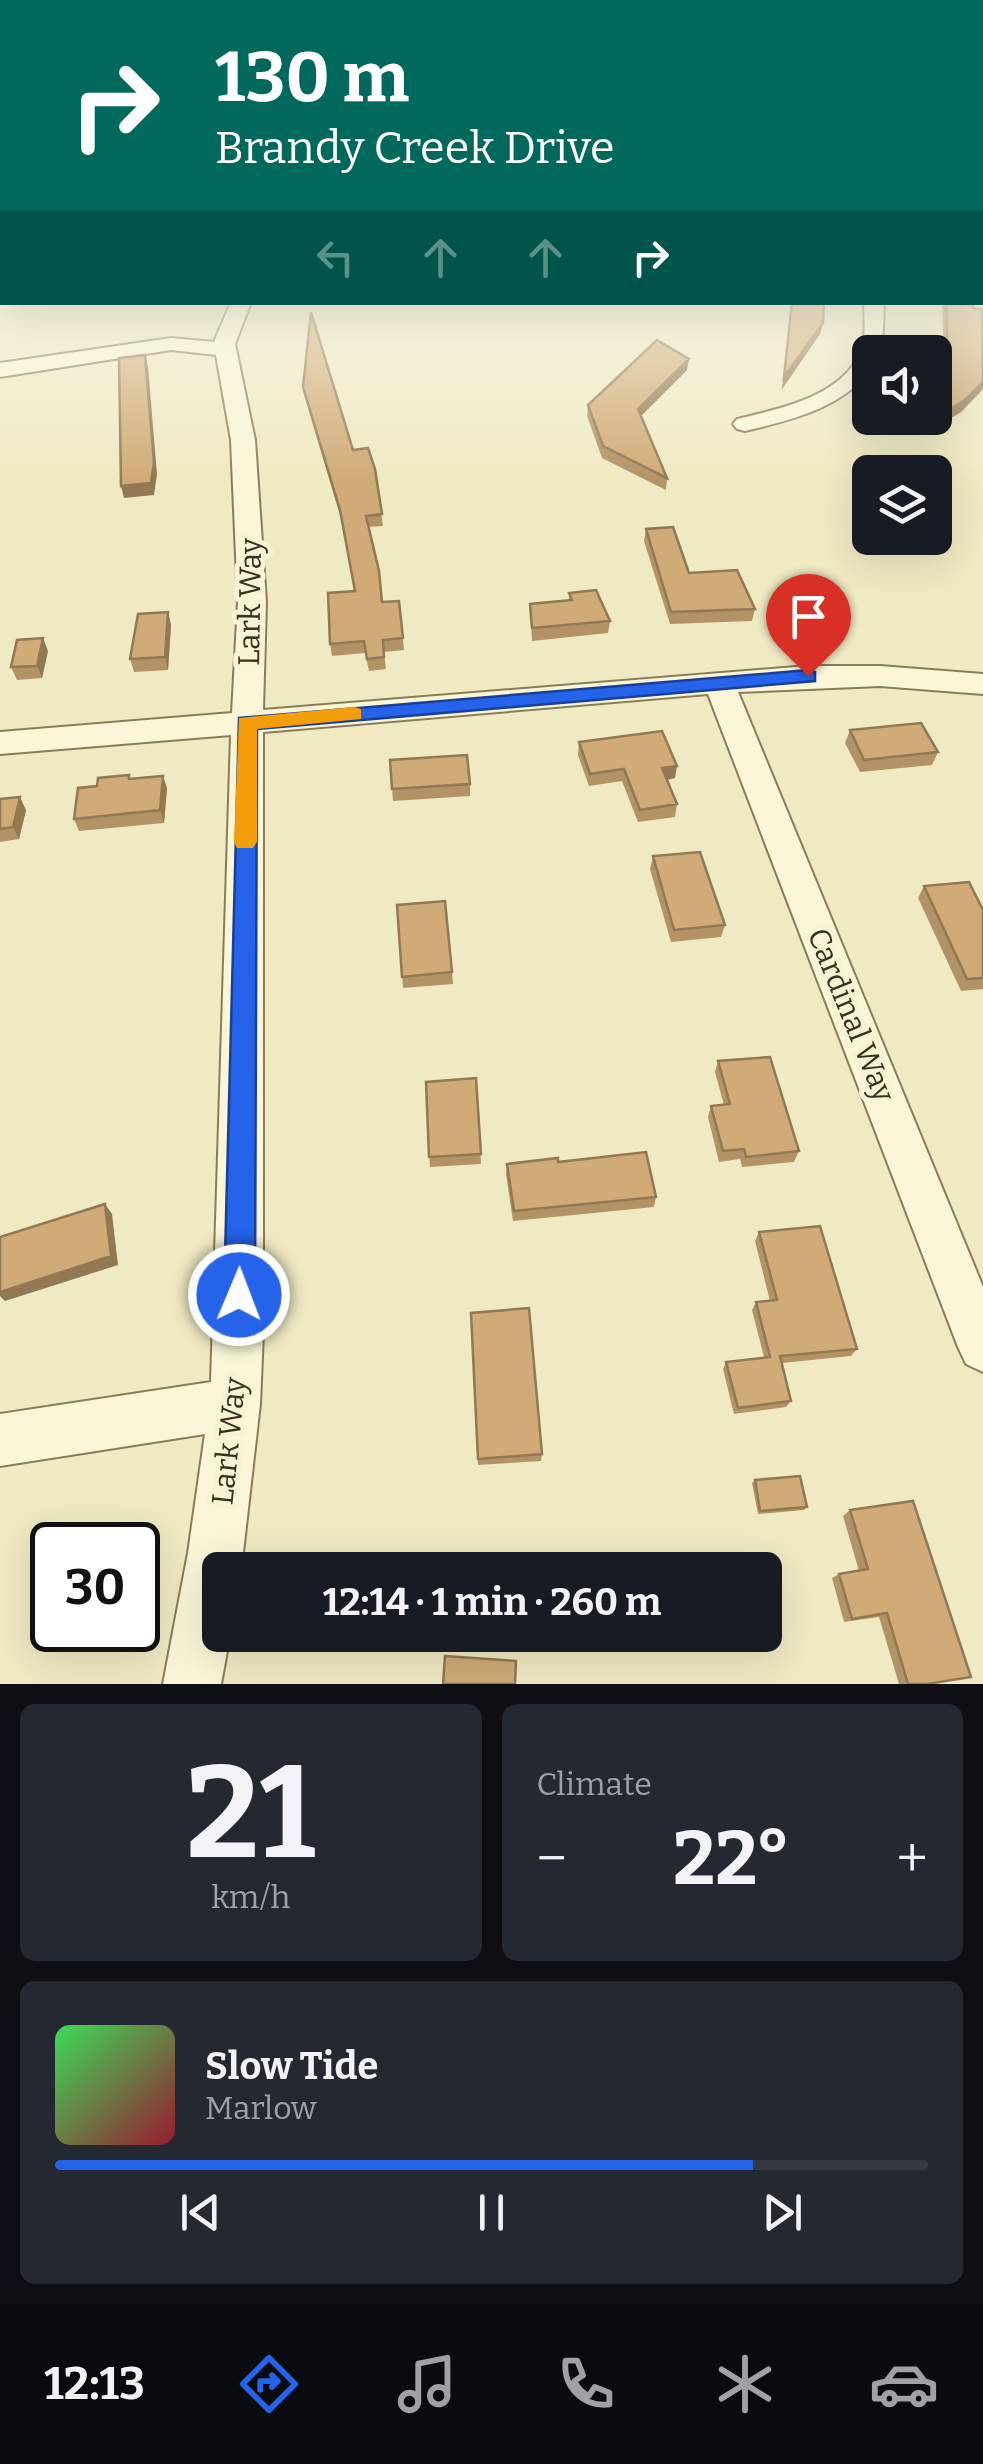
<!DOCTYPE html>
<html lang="en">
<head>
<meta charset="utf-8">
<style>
  :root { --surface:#171b24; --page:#242831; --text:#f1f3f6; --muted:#9ea1a6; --line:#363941; --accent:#2563eb }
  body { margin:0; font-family:Bitter,serif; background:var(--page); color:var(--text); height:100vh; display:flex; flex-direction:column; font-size:38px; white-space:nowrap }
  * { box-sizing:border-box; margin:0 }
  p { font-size:32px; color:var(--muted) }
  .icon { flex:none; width:55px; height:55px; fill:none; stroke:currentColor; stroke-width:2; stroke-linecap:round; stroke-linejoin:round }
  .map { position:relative; height:1684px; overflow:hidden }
  .details { display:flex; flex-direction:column; gap:20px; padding:20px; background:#0d0f14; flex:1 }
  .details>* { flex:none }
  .guide { position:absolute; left:0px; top:0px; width:985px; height:305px; box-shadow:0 10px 40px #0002; background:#00695c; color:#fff; overflow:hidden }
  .buttons { position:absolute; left:852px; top:335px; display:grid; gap:20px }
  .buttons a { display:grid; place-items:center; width:100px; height:100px; border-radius:15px; background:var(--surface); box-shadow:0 10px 40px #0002; font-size:50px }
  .speed { position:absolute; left:30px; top:1522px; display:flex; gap:20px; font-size:50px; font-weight:700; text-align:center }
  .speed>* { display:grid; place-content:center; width:130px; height:130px; border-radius:50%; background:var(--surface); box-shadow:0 10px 40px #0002; line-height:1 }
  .speed .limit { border:5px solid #111; border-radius:15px; background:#fff; color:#111 }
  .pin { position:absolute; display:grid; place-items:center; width:85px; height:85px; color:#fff; margin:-102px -42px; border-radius:50% 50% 50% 0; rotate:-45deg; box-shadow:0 0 10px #0007 }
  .pin .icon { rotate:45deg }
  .me { position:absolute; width:110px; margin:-55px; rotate:1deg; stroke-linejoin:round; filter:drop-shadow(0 0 8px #0008) }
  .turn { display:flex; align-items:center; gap:35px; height:210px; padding:0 50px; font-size:45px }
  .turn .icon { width:130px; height:130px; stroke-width:2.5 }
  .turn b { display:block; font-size:70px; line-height:85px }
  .lanes { display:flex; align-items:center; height:95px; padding:0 50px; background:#0003; justify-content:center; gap:50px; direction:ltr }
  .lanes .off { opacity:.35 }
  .big { font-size:75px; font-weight:700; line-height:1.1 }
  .details .tile { flex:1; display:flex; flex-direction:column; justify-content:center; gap:15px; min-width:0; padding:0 35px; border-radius:15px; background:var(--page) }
  .details .dial { align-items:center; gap:0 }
  .dial b { font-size:130px; line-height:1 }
  .song { display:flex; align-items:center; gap:30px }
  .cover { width:120px; height:120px; border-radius:15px; background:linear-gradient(135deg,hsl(130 70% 55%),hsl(350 70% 35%)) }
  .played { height:10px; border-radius:5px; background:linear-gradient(90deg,var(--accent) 80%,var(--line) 80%) }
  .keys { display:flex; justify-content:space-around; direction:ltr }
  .heat { display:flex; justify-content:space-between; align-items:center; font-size:55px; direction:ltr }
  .details .tiles { flex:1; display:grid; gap:20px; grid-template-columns:1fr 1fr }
  .tile:last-child { grid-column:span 2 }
  .trip { position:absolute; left:202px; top:1552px; width:580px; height:100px; border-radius:15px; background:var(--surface); box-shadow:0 10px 40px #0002; font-weight:700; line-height:100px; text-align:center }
  .tab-bar { display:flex; height:160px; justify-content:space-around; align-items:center; background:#090b0e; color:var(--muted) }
  .tab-bar .icon { width:70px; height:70px }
  .tab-bar .current { color:var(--accent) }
  .tab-bar b { font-size:45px; color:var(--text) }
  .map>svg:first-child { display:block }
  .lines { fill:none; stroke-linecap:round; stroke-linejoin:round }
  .minor-casing { stroke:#8b7c59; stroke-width:4 }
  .minor { fill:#faf6d7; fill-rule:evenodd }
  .wall { fill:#b39366 }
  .shaded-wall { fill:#927853 }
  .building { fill:#d0ab77; stroke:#927853; stroke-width:2.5 }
  .route { fill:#2563eb; stroke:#184099; stroke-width:2.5 }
  .slow { fill:#f59e0b }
  .labels { text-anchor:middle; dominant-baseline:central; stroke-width:10; stroke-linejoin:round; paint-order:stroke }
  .street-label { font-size:30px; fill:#3b301e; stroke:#f7f3d3 }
</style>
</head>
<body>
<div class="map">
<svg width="983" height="1684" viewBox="0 0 983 1684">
  <rect width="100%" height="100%" fill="#f0eac3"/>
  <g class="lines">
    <defs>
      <path id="minor" d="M 231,302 L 251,302 L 235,344 L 255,440 L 266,602 L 263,710 L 808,666 L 880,666 L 983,674 L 983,694 L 880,686 L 738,692 L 983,1287 L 983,1372 L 966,1364 L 958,1347 L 708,694 L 263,732 L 263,1333 L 260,1404 L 241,1570 L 220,1570 L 220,1635 L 230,1635 L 221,1684 L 163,1684 L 188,1553 L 205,1434 L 0,1466 L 0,1414 L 211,1382 L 231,735 L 0,754 L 0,732 L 232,713 L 238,602 L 231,440 L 216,355 L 171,350 L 0,377 L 0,363 L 171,338 L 214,342 Z
        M 864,302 L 884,302 L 882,352 L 870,352 L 870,371 C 839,409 791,420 745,431 L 737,429 L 733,424 L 737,419 C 778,409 837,398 859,356 C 867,340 864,320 864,302 Z"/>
    </defs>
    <!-- minor casing -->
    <use href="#minor" class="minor-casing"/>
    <!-- minor -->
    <use href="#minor" class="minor"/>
  </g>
  <!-- wall -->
  <path class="wall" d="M 791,302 L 824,302 L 820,334 L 782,389 Z
    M 942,302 L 972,302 L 973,308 L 983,322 L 983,389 L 961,412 L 933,429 L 909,418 L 935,418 L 935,383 L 944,373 Z
    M 687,370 L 641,416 L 667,478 L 666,490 L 602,458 L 587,416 L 588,405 Z
    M 303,387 L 353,450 L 375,469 L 383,526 L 369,527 L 382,602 L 399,601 L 404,650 L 384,652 L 386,669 L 369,671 L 365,653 L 332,656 L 330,644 L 354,591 L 342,522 L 305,398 Z
    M 646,529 L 689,573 L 755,609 L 752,621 L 670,624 L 644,541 Z
    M 569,593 L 610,621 L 608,633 L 532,641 L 530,604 L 569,600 Z
    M 168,612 L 171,625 L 168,670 L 134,672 L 130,659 Z
    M 48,651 L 42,678 L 17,680 L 11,667 Z
    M 850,730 L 938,752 L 932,765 L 860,772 L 845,743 Z
    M 579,742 L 675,778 L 667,780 L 677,804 L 675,817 L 638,822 L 622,781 L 589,786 L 578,755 Z
    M 390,760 L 470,784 L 470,796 L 393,801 Z
    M 131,779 L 167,788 L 164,823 L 79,831 L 74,819 L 97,786 Z
    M 0,799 L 26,810 L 19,839 L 0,842 Z
    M 653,856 L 725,925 L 721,937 L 671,942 L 650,869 Z
    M 924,886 L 983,910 L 983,989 L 961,991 L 918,898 Z
    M 397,905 L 452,972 L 453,984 L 403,988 Z
    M 718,1061 L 799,1151 L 794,1162 L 742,1167 L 740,1159 L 719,1162 L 708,1117 L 711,1106 L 724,1105 L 715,1072 Z
    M 476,1078 L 481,1164 L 430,1167 L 426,1082 Z
    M 558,1162 L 656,1197 L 654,1207 L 513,1221 L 506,1174 L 507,1164 Z
    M 759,1232 L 857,1349 L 851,1356 L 782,1363 L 791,1401 L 786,1407 L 734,1414 L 723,1369 L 726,1362 L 764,1357 L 752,1310 L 756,1302 L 770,1301 L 755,1241 Z
    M 471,1313 L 542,1454 L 541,1461 L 478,1465 Z
    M 755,1480 L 807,1507 L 804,1510 L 758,1514 L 752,1483 Z
    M 850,1510 L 932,1684 L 899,1684 L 879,1617 L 844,1622 L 832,1578 L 839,1574 L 859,1571 L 843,1516 Z
    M 589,1635 L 623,1635 L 623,1639 L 622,1640 L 589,1637 Z"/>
  <!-- shaded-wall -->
  <path class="shaded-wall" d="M 823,323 L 820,334 L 782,389 L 784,377 Z
    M 145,355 L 148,367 L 157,474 L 154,495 L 124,498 L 121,486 Z
    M 689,359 L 687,370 L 636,421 L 638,409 Z
    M 983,382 L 983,389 L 961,412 L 933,429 L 937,417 Z
    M 168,612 L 171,625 L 168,670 L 165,657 Z
    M 43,638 L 48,651 L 42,678 L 37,666 Z
    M 677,766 L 675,778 L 660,781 L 662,768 Z
    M 163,776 L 167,788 L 164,823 L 160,810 Z
    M 20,797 L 26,810 L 19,839 L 13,827 Z
    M 105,1204 L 112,1214 L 118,1265 L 5,1301 L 0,1296 L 0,1292 Z"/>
  <!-- building -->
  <path class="building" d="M 792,302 L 824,302 L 823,323 L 784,377 Z
    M 946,302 L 972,302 L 973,308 L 982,309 L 983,382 L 965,400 L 937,417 L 935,416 L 935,383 L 948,369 Z
    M 311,312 L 353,450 L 368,448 L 375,469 L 382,514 L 366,516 L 379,571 L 382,602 L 399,601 L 403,638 L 383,640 L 384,657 L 367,659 L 364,641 L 330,644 L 328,593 L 355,591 L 340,510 L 303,387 Z
    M 657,340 L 689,359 L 638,409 L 667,478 L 603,446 L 588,405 Z
    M 145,355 L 154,462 L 151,483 L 121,486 L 119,358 Z
    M 673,527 L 689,573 L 737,570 L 755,609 L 671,612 L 646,529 Z
    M 596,590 L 610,621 L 532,628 L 530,604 L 572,600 L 569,593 Z
    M 168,612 L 165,657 L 130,659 L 138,614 Z
    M 43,638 L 37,666 L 11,667 L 17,640 Z
    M 921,723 L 938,752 L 864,760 L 850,730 Z
    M 662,731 L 677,766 L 662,768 L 677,804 L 640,810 L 624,769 L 590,774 L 579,742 Z
    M 467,755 L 470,784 L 392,789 L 390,760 Z
    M 129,775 L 129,779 L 163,776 L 160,810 L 74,819 L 78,788 L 97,786 L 98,778 Z
    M 20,797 L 13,827 L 0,829 L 0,799 Z
    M 700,852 L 725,925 L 674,930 L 653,856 Z
    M 969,882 L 983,910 L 983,978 L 967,979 L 924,886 Z
    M 445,901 L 452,972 L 402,977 L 397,905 Z
    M 770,1057 L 799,1151 L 746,1157 L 744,1149 L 723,1151 L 711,1106 L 730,1104 L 718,1061 Z
    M 476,1078 L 481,1154 L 429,1157 L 426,1082 Z
    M 646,1152 L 656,1197 L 514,1211 L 507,1164 L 558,1158 L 558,1162 Z
    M 105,1204 L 111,1256 L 0,1292 L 0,1237 Z
    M 820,1226 L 857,1349 L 780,1356 L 791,1401 L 738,1408 L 726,1362 L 770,1357 L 756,1302 L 777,1300 L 759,1232 Z
    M 529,1308 L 542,1454 L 478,1459 L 471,1313 Z
    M 800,1476 L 807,1507 L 760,1511 L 755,1480 Z
    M 913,1501 L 971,1677 L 927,1684 L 908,1684 L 887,1613 L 852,1619 L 839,1574 L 868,1569 L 850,1510 Z
    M 590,1635 L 623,1635 L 623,1639 Z
    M 445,1656 L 516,1661 L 515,1684 L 443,1684 Z"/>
  <!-- sky -->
  <linearGradient id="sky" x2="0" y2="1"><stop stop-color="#8dbad8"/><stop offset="0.51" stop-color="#f8f6e4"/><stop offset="1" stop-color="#f8f6e4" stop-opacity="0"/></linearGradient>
  <rect width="983" height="480" fill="url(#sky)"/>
  <!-- route -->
  <path class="route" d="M 808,670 L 815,672 L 815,681 L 257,729 L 255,1295 L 250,1306 L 239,1310 L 228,1306 L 224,1295 L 239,718 Z"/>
  <!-- slow -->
  <path class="slow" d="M 354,707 L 361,709 L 361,719 L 257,729 L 257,842 L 253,848 L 237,848 L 234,842 L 239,718 Z"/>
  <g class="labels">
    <!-- street labels -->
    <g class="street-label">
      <text transform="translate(250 602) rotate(-89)">Lark Way</text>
      <text transform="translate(851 1015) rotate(68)">Cardinal Way</text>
      <text transform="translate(229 1441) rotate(-84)">Lark Way</text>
    </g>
  </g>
</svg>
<div class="buttons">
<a><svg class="icon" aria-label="sound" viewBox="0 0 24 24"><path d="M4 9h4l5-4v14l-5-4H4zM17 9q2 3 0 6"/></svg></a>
<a><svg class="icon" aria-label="layers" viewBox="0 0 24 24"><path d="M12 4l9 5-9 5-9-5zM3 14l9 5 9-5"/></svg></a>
</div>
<div class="speed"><div class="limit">30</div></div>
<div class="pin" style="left:808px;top:676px;background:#d93025"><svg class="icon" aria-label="arrive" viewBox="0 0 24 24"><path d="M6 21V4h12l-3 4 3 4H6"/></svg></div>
<svg class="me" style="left:239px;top:1295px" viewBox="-20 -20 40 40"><circle r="17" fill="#2563eb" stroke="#fff" stroke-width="3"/><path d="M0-11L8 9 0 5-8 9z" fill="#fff"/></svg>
<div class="trip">12:14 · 1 min · 260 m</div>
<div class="guide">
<div class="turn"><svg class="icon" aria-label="right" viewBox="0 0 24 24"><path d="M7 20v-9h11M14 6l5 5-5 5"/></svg><div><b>130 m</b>Brandy Creek Drive</div></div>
<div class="lanes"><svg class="icon off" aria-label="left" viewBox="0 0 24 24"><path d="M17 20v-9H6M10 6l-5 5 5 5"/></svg><svg class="icon off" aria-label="ahead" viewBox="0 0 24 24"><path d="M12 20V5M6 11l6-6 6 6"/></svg><svg class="icon off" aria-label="ahead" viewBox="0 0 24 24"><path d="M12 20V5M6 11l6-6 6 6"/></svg><svg class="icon" aria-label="right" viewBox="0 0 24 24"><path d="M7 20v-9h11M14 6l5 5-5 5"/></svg></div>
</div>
</div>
<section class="details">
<div class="tiles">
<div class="tile dial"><b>21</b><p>km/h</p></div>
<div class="tile"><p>Climate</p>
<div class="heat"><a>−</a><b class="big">22°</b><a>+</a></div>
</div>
<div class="tile">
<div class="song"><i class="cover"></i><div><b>Slow Tide</b><p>Marlow</p></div></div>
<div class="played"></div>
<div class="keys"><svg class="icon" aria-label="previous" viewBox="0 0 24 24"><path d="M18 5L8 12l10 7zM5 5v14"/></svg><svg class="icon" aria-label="pause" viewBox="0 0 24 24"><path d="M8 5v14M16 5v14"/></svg><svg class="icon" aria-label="next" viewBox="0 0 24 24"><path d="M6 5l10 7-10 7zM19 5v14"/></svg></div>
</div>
</div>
</section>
<nav class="tab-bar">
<b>12:13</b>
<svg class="icon current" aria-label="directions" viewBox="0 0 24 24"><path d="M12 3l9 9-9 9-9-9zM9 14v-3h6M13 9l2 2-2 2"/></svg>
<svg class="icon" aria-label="music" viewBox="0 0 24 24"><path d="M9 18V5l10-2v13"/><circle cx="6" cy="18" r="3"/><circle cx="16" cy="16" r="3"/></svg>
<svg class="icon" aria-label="phone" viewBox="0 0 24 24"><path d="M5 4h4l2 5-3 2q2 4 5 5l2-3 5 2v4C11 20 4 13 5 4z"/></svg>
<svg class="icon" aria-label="climate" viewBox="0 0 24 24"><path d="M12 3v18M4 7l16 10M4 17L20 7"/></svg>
<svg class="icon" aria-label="car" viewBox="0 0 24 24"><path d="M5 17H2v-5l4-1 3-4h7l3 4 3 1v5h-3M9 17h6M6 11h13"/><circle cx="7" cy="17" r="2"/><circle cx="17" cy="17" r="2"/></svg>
</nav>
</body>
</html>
